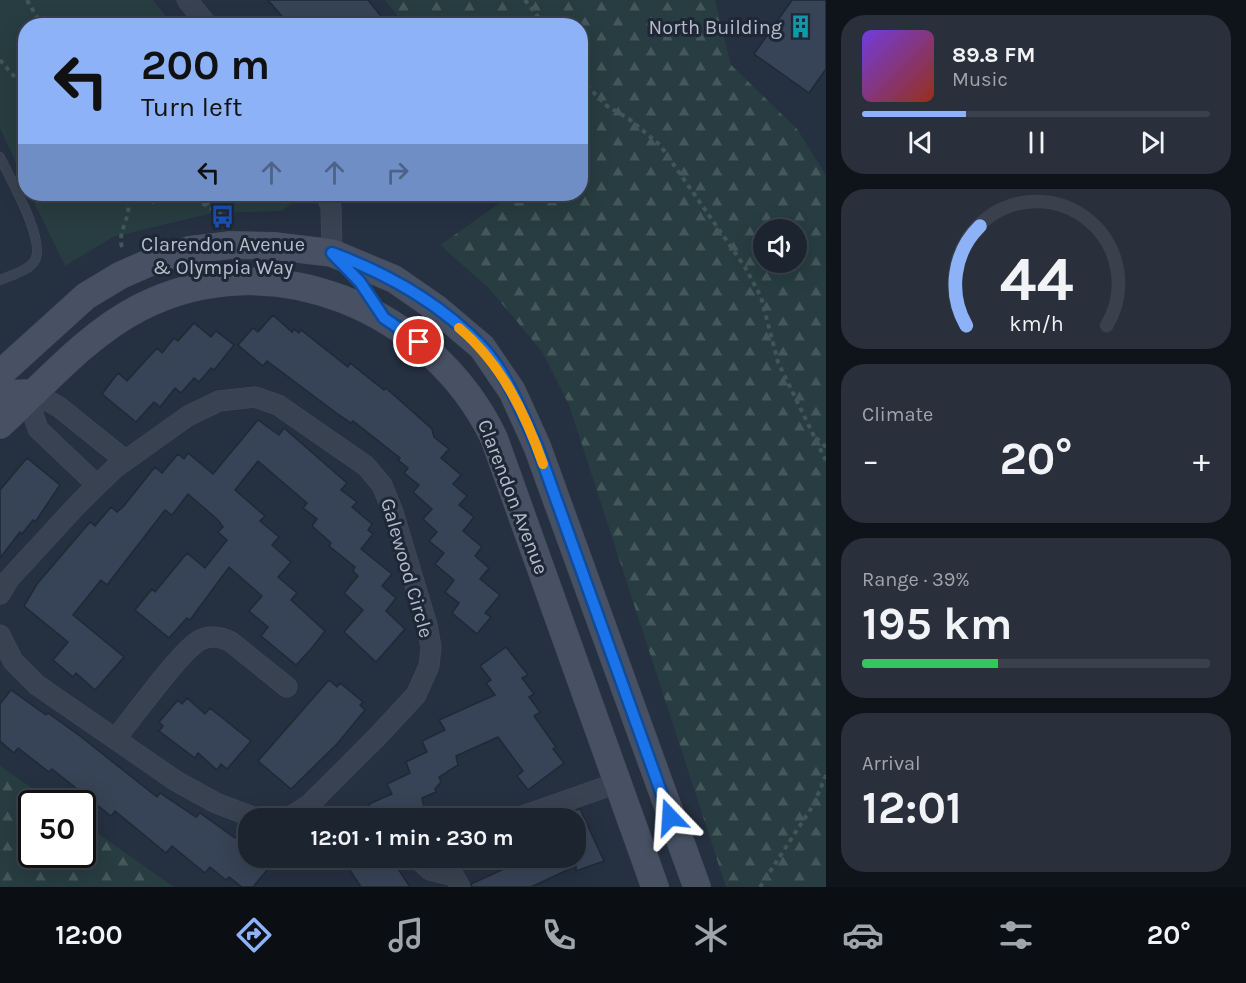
<!DOCTYPE html>
<html lang="en">
<head>
<meta charset="utf-8">
<style>
  :root { --surface:#1c2430; --page:#29303c; --text:#f1f3f6; --muted:#a0a4ab; --line:#3a414c; --accent:#8db2f8 }
  body { margin:0; font-family:Karla,sans-serif; background:var(--page); color:var(--text); height:100vh; display:flex; flex-direction:column; font-size:22px; white-space:nowrap }
  * { box-sizing:border-box; margin:0 }
  p { font-size:20px; color:var(--muted) }
  .icon { flex:none; width:33px; height:33px; fill:none; stroke:currentColor; stroke-width:2; stroke-linecap:round; stroke-linejoin:round }
  .map { position:relative; flex:1; overflow:hidden }
  .panel { display:flex; flex-direction:column; gap:15px; padding:15px; background:#0f141a; width:420px }
  .panel>* { flex:none }
  .top-card { position:absolute; left:18px; top:18px; width:570px; height:183px; border-radius:24px; box-shadow:0 6px 24px #0002,0 0 0 2px var(--line); background:#8db2f8; color:#111; overflow:hidden }
  .tools { position:absolute; left:753px; top:219px; display:grid; gap:12px }
  .tools a { display:grid; place-items:center; width:54px; height:54px; border-radius:50%; background:var(--surface); box-shadow:0 6px 24px #0002,0 0 0 2px var(--line); font-size:30px }
  .speed { position:absolute; left:18px; top:790px; display:flex; gap:12px; font-size:30px; font-weight:700; text-align:center }
  .speed>* { display:grid; place-content:center; width:78px; height:78px; border-radius:50%; background:var(--surface); box-shadow:0 6px 24px #0002,0 0 0 2px var(--line); line-height:1 }
  .speed .limit { border:3px solid #111; border-radius:9px; background:#fff; color:#111 }
  .pin { position:absolute; display:grid; place-items:center; width:51px; height:51px; color:#fff; margin:-26px; border:3px solid #fff; border-radius:50%; box-shadow:0 2px 6px #0007 }
  .me { position:absolute; width:66px; margin:-33px; rotate:340deg; stroke-linejoin:round; filter:drop-shadow(0 0 4px #0008) }
  .turn { display:flex; align-items:center; gap:21px; height:126px; padding:0 24px; font-size:27px }
  .turn .icon { width:78px; height:78px; stroke-width:2.5 }
  .turn b { display:block; font-size:42px; line-height:51px }
  .lanes { display:flex; align-items:center; height:57px; padding:0 24px; background:#0003; justify-content:center; gap:30px; direction:ltr }
  .lanes .off { opacity:.35 }
  .big { font-size:45px; font-weight:700; line-height:1.1 }
  .panel .tile { flex:1; display:flex; flex-direction:column; justify-content:center; gap:9px; min-width:0; padding:0 21px; border-radius:24px; background:var(--page) }
  .panel .dial { align-items:center; gap:0 }
  .dial svg { height:156px; overflow:visible; fill:none; stroke:var(--line); stroke-width:7; stroke-linecap:round; text-anchor:middle }
  .dial text { fill:var(--text); stroke:none }
  .song { display:flex; align-items:center; gap:18px }
  .cover { width:72px; height:72px; border-radius:9px; background:linear-gradient(135deg,hsl(260 70% 55%),hsl(10 70% 35%)) }
  .played { height:6px; border-radius:3px; background:linear-gradient(90deg,var(--accent) 30%,var(--line) 30%) }
  .keys { display:flex; justify-content:space-around; direction:ltr }
  .heat { display:flex; justify-content:space-between; align-items:center; font-size:33px; direction:ltr }
  .charge { height:9px; border-radius:4px; background:linear-gradient(90deg,#34c759 39%,var(--line) 0) }
  .trip { position:absolute; left:238px; top:808px; width:348px; height:60px; border-radius:24px; background:var(--surface); box-shadow:0 6px 24px #0002,0 0 0 2px var(--line); font-weight:700; line-height:60px; text-align:center }
  .menu { display:flex; height:96px; justify-content:space-around; align-items:center; background:#0b0e13; color:var(--muted) }
  .menu .icon { width:42px; height:42px }
  .menu .current { color:var(--accent) }
  .menu b { font-size:27px; color:var(--text) }
  main { display:flex; flex:1; min-height:0 }
  .map>svg:first-child { display:block }
  .green { fill:#273d41 }
  .forest { fill:url(#forest-firs); fill-rule:evenodd }
  .building { fill:#374356; stroke:#202937; stroke-width:1.5 }
  .lines { fill:none; stroke-linecap:round; stroke-linejoin:round }
  .service-casing { stroke:#434b59; stroke-width:10 }
  .minor-casing { stroke:#434b59; stroke-width:21 }
  .secondary-casing { stroke:#434b59; stroke-width:28 }
  .path { stroke:#405659; stroke-width:4; stroke-dasharray:4.5 4.5; stroke-linecap:butt }
  .service { stroke:#394250; stroke-width:9 }
  .minor { stroke:#394250; stroke-width:20 }
  .secondary { stroke:#475163; stroke-width:27 }
  .route-casing { stroke:#114b97; stroke-width:15 }
  .route { stroke:#1a73e8; stroke-width:10 }
  .slow { stroke:#f59e0b; stroke-width:10 }
  .labels { text-anchor:middle; dominant-baseline:central; stroke-width:6; stroke-linejoin:round; paint-order:stroke }
  .poi-label { font-size:20px; fill:#b6bdca; stroke:#1e2735; text-anchor:end }
  .street-label { font-size:20px; fill:#b6bdca; stroke:#1e2735 }
</style>
</head>
<body>
<main>
<div class="map">
<svg width="826" height="887" viewBox="0 0 826 887">
  <defs>
    <pattern id="forest-firs" width="22" height="20" patternUnits="userSpaceOnUse" patternTransform="scale(1.5)"><rect width="22" height="20" fill="#273d41"/><path d="M5 1l3.5 6h-7zM16 11l3.5 6h-7z" fill="#44575b"/></pattern>
  </defs>
  <rect width="100%" height="100%" fill="#253040"/>
  <!-- green -->
  <path class="green" d="M 0,0 L 153,0 L 173,25 L 26,26 L 25,183 L 0,128 Z
    M 30,194 L 295,194 L 296,201 L 281,211 L 213,213 L 113,237 L 65,266 Z"/>
  <!-- forest -->
  <path class="forest" d="M 385,0 L 715,0 L 731,65 L 797,129 L 826,175 L 826,887 L 726,887 L 569,405 L 543,353 L 489,288 L 440,245 L 507,198 L 505,194 L 580,194 L 580,26 L 405,25 ZM 764,230 L 796,230 L 796,262 L 764,262 Z
    M 0,766 L 55,804 L 32,804 L 32,855 L 82,855 L 83,823 L 174,887 L 0,887 Z"/>
  <!-- building -->
  <path class="building" d="M 268,0 L 368,0 L 389,26 L 290,26 Z
    M 792,0 L 826,0 L 826,69 L 809,93 L 754,54 Z
    M 273,315 L 292,332 L 294,329 L 299,333 L 301,330 L 348,367 L 350,363 L 384,390 L 386,388 L 432,429 L 434,437 L 449,449 L 441,458 L 461,475 L 453,484 L 467,496 L 459,505 L 474,517 L 463,531 L 482,547 L 475,556 L 489,568 L 480,579 L 500,595 L 485,613 L 491,617 L 477,634 L 452,613 L 459,603 L 445,592 L 454,580 L 435,564 L 444,553 L 429,541 L 437,532 L 423,519 L 432,509 L 413,492 L 419,485 L 404,473 L 408,468 L 398,460 L 400,458 L 353,421 L 351,423 L 335,412 L 267,361 L 263,366 L 238,345 L 253,328 L 258,332 Z
    M 194,323 L 211,337 L 216,331 L 234,345 L 214,370 L 211,368 L 199,382 L 194,378 L 181,393 L 175,388 L 160,407 L 154,402 L 136,422 L 102,394 L 118,373 L 127,381 L 157,348 L 162,353 L 174,338 L 178,341 Z
    M 258,420 L 279,435 L 284,428 L 347,483 L 341,490 L 357,502 L 352,507 L 372,524 L 368,530 L 373,534 L 361,549 L 392,574 L 382,586 L 396,598 L 386,611 L 405,629 L 376,662 L 344,632 L 363,610 L 344,593 L 358,576 L 353,571 L 355,567 L 329,546 L 331,543 L 312,526 L 317,519 L 303,508 L 307,503 L 258,461 L 235,490 L 265,516 L 260,521 L 279,537 L 272,545 L 291,562 L 278,577 L 297,593 L 291,600 L 325,631 L 311,649 L 296,665 L 261,636 L 268,627 L 249,611 L 262,596 L 229,567 L 190,620 L 187,618 L 169,638 L 135,610 L 152,589 L 155,592 L 187,553 L 205,568 L 227,540 L 218,532 L 223,527 L 218,520 L 188,494 L 172,515 L 165,510 L 107,585 L 101,580 L 73,615 L 124,657 L 95,690 L 76,673 L 73,677 L 53,660 L 68,642 L 24,606 L 37,584 L 90,522 L 95,526 L 111,507 L 117,512 L 123,507 L 155,467 L 162,473 L 178,454 L 184,459 L 188,453 L 213,474 Z
    M 27,458 L 60,485 L 35,522 L 33,520 L 22,534 L 20,532 L 0,558 L 0,490 Z
    M 506,647 L 528,675 L 522,678 L 534,694 L 529,697 L 540,712 L 534,716 L 556,747 L 553,749 L 564,763 L 528,790 L 517,776 L 523,771 L 498,737 L 456,756 L 458,765 L 439,777 L 441,782 L 435,789 L 436,792 L 422,798 L 424,807 L 399,819 L 376,819 L 369,804 L 392,794 L 387,784 L 410,773 L 406,762 L 427,752 L 422,741 L 445,730 L 439,720 L 495,695 L 486,683 L 491,680 L 480,666 Z
    M 329,680 L 337,687 L 340,683 L 363,702 L 360,705 L 365,710 L 337,744 L 291,789 L 258,761 Z
    M 11,690 L 46,715 L 48,713 L 80,736 L 157,797 L 160,793 L 196,817 L 200,813 L 235,838 L 244,827 L 249,828 L 249,858 L 277,858 L 253,887 L 242,887 L 229,877 L 226,880 L 210,867 L 205,873 L 172,846 L 166,853 L 115,811 L 111,816 L 52,769 L 49,772 L 18,748 L 14,753 L 0,741 L 0,704 Z
    M 187,698 L 205,714 L 210,708 L 251,741 L 227,769 L 221,764 L 217,770 L 198,753 L 195,758 L 159,731 L 163,726 L 159,722 L 178,700 L 182,704 Z
    M 580,809 L 604,861 L 576,871 L 576,866 L 531,887 L 472,887 L 471,884 L 504,869 L 499,858 L 576,858 L 576,810 Z
    M 342,858 L 391,858 L 410,887 L 361,887 Z"/>
  <g class="lines">
    <defs>
      <path id="service" d="M 0,157 C 9,177 46,240 35,260 C 29,271 11,275 0,280"/>
      <path id="minor" d="M 187,0 L 208,26
        M 326,194 L 331,207 L 332,253
        M 97,485 L 38,429 L 33,414 L 34,393 L 59,407 L 125,460
        M 0,594 L 9,579 L 80,502 L 115,468 L 188,416 L 219,401 L 255,397 L 278,405 L 366,466 L 382,485 L 393,512 L 427,625 L 431,647 L 429,666 L 416,695 L 376,738 L 310,804 L 293,815 L 279,819
        M 0,635 L 13,661 L 37,685 L 176,781 L 216,803 L 258,819
        M 115,739 C 133,718 180,651 200,640 C 210,635 222,637 231,642 L 287,687
        M 520,817 L 617,783
        M 418,859 L 430,870 L 454,876 L 460,887"/>
      <path id="secondary" d="M 0,374 L 86,296 L 121,275 L 151,262 L 189,250 L 231,245 L 274,246 L 332,253 L 394,279 L 436,308 L 482,347 L 512,391 L 537,446 L 697,887
        M 0,394 L 34,393
        M 0,425 C 44,385 85,336 139,308 C 271,240 432,309 494,438 L 655,887"/>
    </defs>
    <!-- service casing -->
    <use href="#service" class="service-casing"/>
    <!-- minor casing -->
    <use href="#minor" class="minor-casing"/>
    <!-- secondary casing -->
    <use href="#secondary" class="secondary-casing"/>
    <!-- path -->
    <path class="path" d="M 27,0 L 42,26
      M 525,0 L 545,26
      M 0,60 L 26,90
      M 580,79 L 607,106 L 629,119 L 660,145 L 745,267 L 761,297 L 778,362 L 826,461
      M 187,194 L 228,219
      M 152,203 L 159,194
      M 206,205 L 214,194
      M 122,247 C 117,232 131,218 128,202
      M 816,438 L 826,447
      M 760,887 L 814,804 L 826,775"/>
    <!-- service -->
    <use href="#service" class="service"/>
    <!-- minor -->
    <use href="#minor" class="minor"/>
    <!-- secondary -->
    <use href="#secondary" class="secondary"/>
  </g>
  <g class="lines">
    <defs>
      <path id="route" d="M 419,342 L 384,318 L 360,282 L 332,253 C 386,273 441,304 482,347 C 507,374 522,413 537,446 L 670,817"/>
    </defs>
    <!-- route casing -->
    <use href="#route" class="route-casing"/>
    <!-- route -->
    <use href="#route" class="route"/>
    <!-- slow -->
    <path class="slow" d="M 459,328 C 501,363 525,413 543,464"/>
  </g>
  <!-- icons -->
  <defs>
    <symbol id="building-bare" viewBox="-9 -9 18 18"><path d="M-4-6H4V6H1V3H-1V6H-4ZM-2.5-4.3h1.7v1.8h-1.7ZM.8-4.3h1.7v1.8H.8ZM-2.5-1h1.7V.8h-1.7ZM.8-1h1.7V.8H.8Z" fill="#0f9aa8" stroke="#1e2735" stroke-width="2.5" paint-order="stroke"/></symbol>
    <symbol id="bus-bare" viewBox="-9 -9 18 18"><path d="M-5-6H5V4H4V6H2V4H-2V6H-4V4H-5ZM-3.5-4V0h7V-4ZM-3.5 1.2v1.5H-2V1.2ZM2 1.2v1.5H3.5V1.2Z" fill="#1a4fb4" stroke="#1e2735" stroke-width="2.5" paint-order="stroke"/></symbol>
  </defs>
  <g fill-rule="evenodd">
    <use href="#building-bare" x="784" y="10" width="33" height="33"/>
    <use href="#bus-bare" x="206" y="200" width="33" height="33"/>
  </g>
  <g class="labels">
    <!-- poi labels -->
    <g class="poi-label">
      <text x="782" y="27">North Building</text>
      <text x="223" y="244" text-anchor="middle">Clarendon Avenue<tspan x="223" dy="23">&amp; Olympia Way</tspan></text>
    </g>
    <!-- street labels -->
    <g class="street-label">
      <text transform="translate(513 497) rotate(69)">Clarendon Avenue</text>
      <text transform="translate(407 568) rotate(74)">Galewood Circle</text>
    </g>
  </g>
</svg>
<div class="tools">
<a><svg class="icon" aria-label="sound" viewBox="0 0 24 24"><path d="M4 9h4l5-4v14l-5-4H4zM17 9q2 3 0 6"/></svg></a>
</div>
<div class="speed"><div class="limit">50</div></div>
<div class="pin" style="left:419px;top:342px;background:#d93025"><svg class="icon" aria-label="arrive" viewBox="0 0 24 24"><path d="M6 21V4h12l-3 4 3 4H6"/></svg></div>
<svg class="me" style="left:670px;top:817px" viewBox="-20 -20 40 40"><path d="M0-17L14 15 0 8-14 15z" fill="#1a73e8" stroke="#fff" stroke-width="4"/></svg>
<div class="trip">12:01 · 1 min · 230 m</div>
<div class="top-card">
<div class="turn"><svg class="icon" aria-label="left" viewBox="0 0 24 24"><path d="M17 20v-9H6M10 6l-5 5 5 5"/></svg><div><b>200 m</b>Turn left</div></div>
<div class="lanes"><svg class="icon" aria-label="left" viewBox="0 0 24 24"><path d="M17 20v-9H6M10 6l-5 5 5 5"/></svg><svg class="icon off" aria-label="ahead" viewBox="0 0 24 24"><path d="M12 20V5M6 11l6-6 6 6"/></svg><svg class="icon off" aria-label="ahead" viewBox="0 0 24 24"><path d="M12 20V5M6 11l6-6 6 6"/></svg><svg class="icon off" aria-label="right" viewBox="0 0 24 24"><path d="M7 20v-9h11M14 6l5 5-5 5"/></svg></div>
</div>
</div>
<section class="panel">
<div class="tile">
<div class="song"><i class="cover"></i><div><b>89.8 FM</b><p>Music</p></div></div>
<div class="played"></div>
<div class="keys"><svg class="icon" aria-label="previous" viewBox="0 0 24 24"><path d="M18 5L8 12l10 7zM5 5v14"/></svg><svg class="icon" aria-label="pause" viewBox="0 0 24 24"><path d="M8 5v14M16 5v14"/></svg><svg class="icon" aria-label="next" viewBox="0 0 24 24"><path d="M6 5l10 7-10 7zM19 5v14"/></svg></div>
</div>
<div class="tile dial"><svg viewBox="0 0 100 80">
<path d="M14 69A42 42 0 1 1 86 69"/>
<path d="M14 69A42 42 0 0 1 21 18" stroke="#8db2f8"/>
<text x="50" y="56" font-size="32" font-weight="700">44</text>
<text x="50" y="72" font-size="11">km/h</text>
</svg></div>
<div class="tile"><p>Climate</p>
<div class="heat"><a>−</a><b class="big">20°</b><a>+</a></div>
</div>
<div class="tile"><p>Range · 39%</p><b class="big">195 km</b><div class="charge"></div></div>
<div class="tile"><p>Arrival</p><b class="big">12:01</b></div>
</section>
</main>
<nav class="menu">
<b>12:00</b>
<svg class="icon current" aria-label="directions" viewBox="0 0 24 24"><path d="M12 3l9 9-9 9-9-9zM9 14v-3h6M13 9l2 2-2 2"/></svg>
<svg class="icon" aria-label="music" viewBox="0 0 24 24"><path d="M9 18V5l10-2v13"/><circle cx="6" cy="18" r="3"/><circle cx="16" cy="16" r="3"/></svg>
<svg class="icon" aria-label="phone" viewBox="0 0 24 24"><path d="M5 4h4l2 5-3 2q2 4 5 5l2-3 5 2v4C11 20 4 13 5 4z"/></svg>
<svg class="icon" aria-label="climate" viewBox="0 0 24 24"><path d="M12 3v18M4 7l16 10M4 17L20 7"/></svg>
<svg class="icon" aria-label="car" viewBox="0 0 24 24"><path d="M5 17H2v-5l4-1 3-4h7l3 4 3 1v5h-3M9 17h6M6 11h13"/><circle cx="7" cy="17" r="2"/><circle cx="17" cy="17" r="2"/></svg>
<svg class="icon" aria-label="filters" viewBox="0 0 24 24"><path d="M4 7h16M4 17h16"/><circle cx="9" cy="7" r="2"/><circle cx="15" cy="17" r="2"/></svg>
<b>20°</b>
</nav>
</body>
</html>
